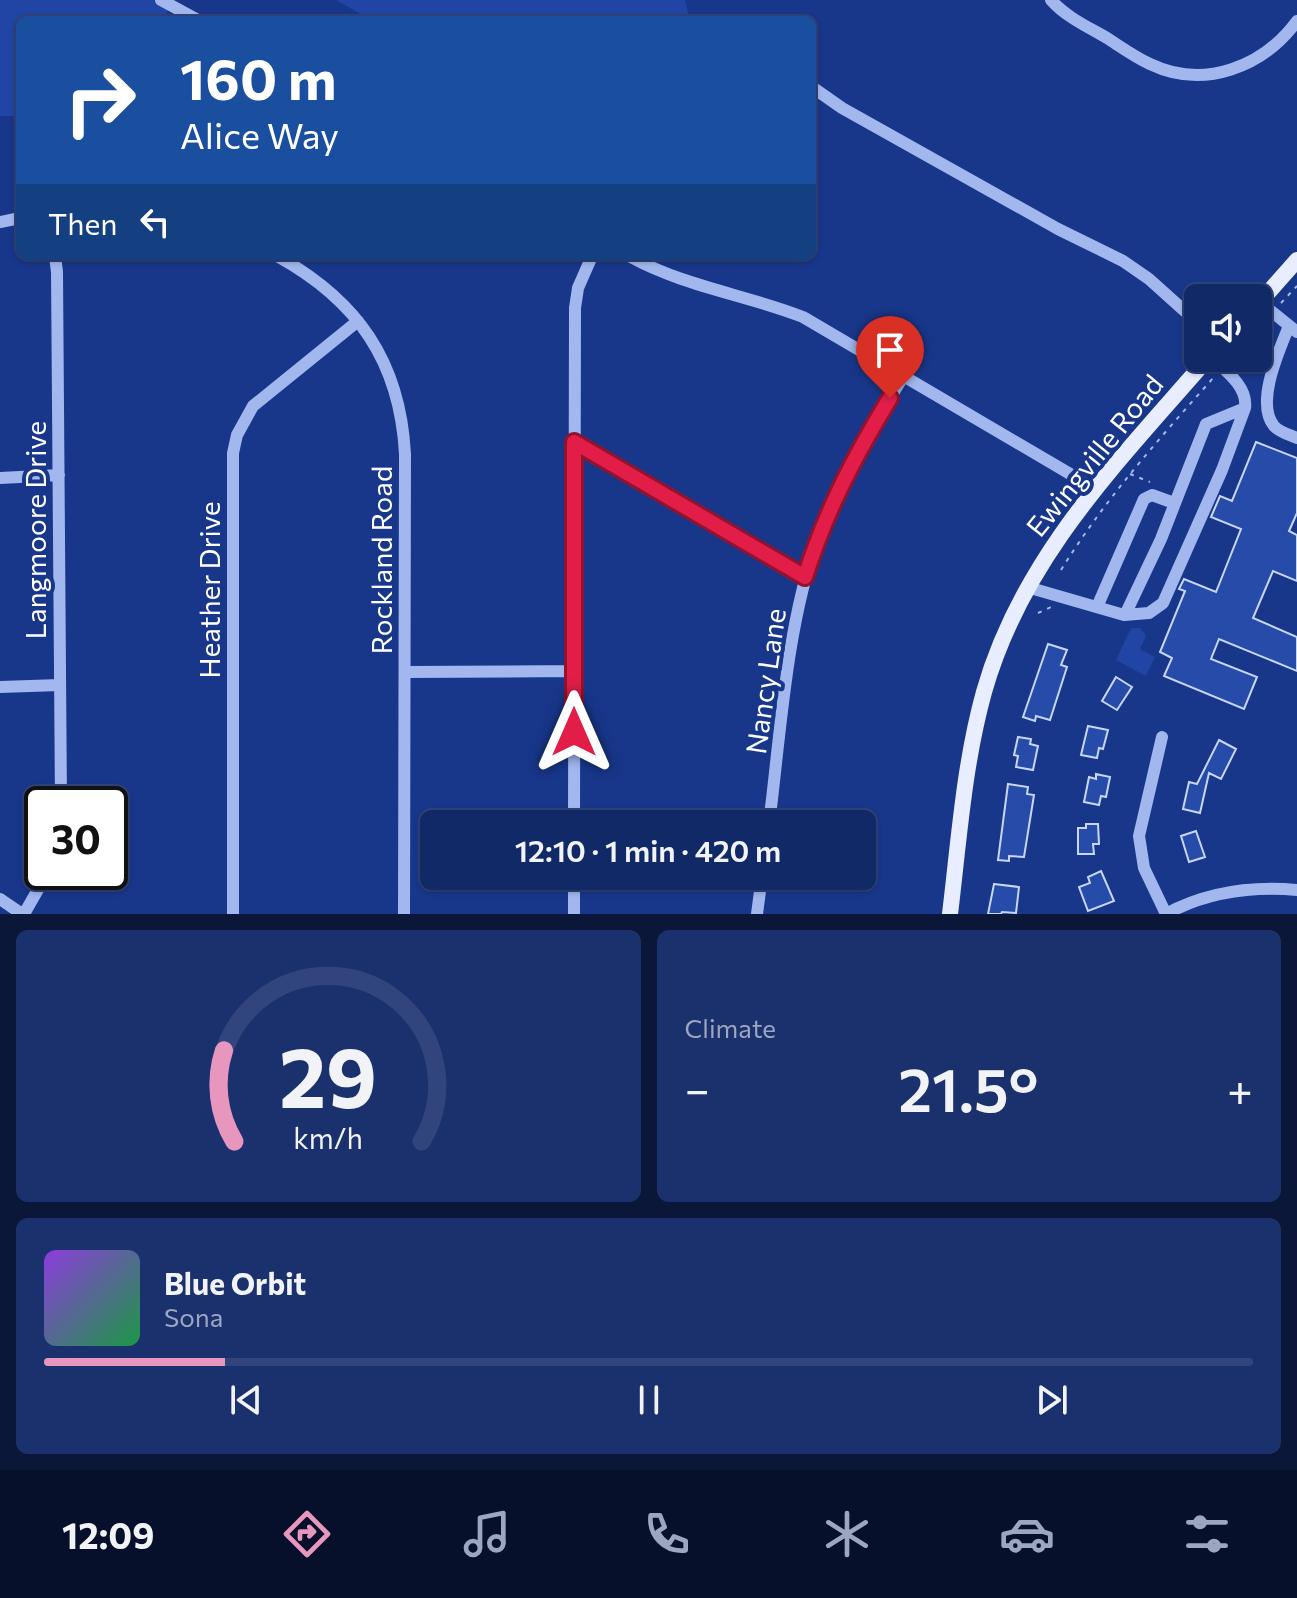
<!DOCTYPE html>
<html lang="en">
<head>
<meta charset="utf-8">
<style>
  :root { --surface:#122968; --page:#1b316e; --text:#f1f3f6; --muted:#9ca6c0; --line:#31457c; --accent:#e797bd }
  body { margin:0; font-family:Commissioner,sans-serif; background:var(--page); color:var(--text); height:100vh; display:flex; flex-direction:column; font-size:30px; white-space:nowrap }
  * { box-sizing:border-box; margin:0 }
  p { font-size:26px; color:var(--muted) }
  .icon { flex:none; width:44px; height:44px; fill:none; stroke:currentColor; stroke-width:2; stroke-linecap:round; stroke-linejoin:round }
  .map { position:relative; height:914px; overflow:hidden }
  .sheet { display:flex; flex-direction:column; gap:16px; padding:16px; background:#0a1739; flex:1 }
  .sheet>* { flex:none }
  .top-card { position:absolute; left:16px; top:16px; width:800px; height:244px; border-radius:12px; box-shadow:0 2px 6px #0004,0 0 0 2px var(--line); background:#1a4fa0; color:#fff; overflow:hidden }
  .tools { position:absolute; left:1184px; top:284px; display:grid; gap:16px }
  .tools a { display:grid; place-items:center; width:88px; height:88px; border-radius:12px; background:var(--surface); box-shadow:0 2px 6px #0004,0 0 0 2px var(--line); font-size:40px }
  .speed { position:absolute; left:24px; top:786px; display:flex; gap:16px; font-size:40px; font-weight:700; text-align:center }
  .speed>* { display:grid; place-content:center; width:104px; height:104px; border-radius:50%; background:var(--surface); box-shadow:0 2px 6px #0004,0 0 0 2px var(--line); line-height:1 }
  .speed .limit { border:4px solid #111; border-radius:12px; background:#fff; color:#111 }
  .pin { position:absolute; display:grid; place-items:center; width:68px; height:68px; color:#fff; margin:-82px -34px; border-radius:50% 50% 50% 0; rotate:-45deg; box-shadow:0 0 8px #0007 }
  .pin .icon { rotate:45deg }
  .me { position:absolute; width:88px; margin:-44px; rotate:0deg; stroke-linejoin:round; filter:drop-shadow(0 0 6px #0008) }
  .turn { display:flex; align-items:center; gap:28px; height:168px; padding:0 32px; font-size:36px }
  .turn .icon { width:104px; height:104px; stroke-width:2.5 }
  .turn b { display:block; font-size:56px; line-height:68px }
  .then { display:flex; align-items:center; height:76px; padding:0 32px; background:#0003; gap:16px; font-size:30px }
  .big { font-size:60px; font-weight:600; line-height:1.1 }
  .sheet .tile { flex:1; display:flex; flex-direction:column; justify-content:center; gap:12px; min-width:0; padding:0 28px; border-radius:12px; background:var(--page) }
  .sheet .dial { align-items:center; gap:0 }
  .dial svg { height:208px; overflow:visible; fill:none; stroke:var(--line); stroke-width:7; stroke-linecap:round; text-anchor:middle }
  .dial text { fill:var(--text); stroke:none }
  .song { display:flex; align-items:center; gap:24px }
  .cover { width:96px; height:96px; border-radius:12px; background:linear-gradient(135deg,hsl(270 70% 55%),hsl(140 70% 35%)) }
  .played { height:8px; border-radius:4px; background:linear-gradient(90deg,var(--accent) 15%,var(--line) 15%) }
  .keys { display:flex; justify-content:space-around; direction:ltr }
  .heat { display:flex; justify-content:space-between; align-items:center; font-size:44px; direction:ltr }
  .sheet .tiles { flex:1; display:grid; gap:16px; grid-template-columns:1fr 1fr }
  .tile:last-child { grid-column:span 2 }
  .trip { position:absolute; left:420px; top:810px; width:456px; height:80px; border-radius:12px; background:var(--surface); box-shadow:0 2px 6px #0004,0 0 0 2px var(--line); font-weight:600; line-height:80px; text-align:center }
  .menu { display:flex; height:128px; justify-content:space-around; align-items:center; background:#07102a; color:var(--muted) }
  .menu .icon { width:56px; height:56px }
  .menu .current { color:var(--accent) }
  .menu b { font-size:36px; color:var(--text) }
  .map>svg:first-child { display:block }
  .green { fill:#2145a4 }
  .building { fill:#264ba9; stroke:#c7d6fa; stroke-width:2 }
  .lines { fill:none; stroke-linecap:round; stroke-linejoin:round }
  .path { stroke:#a1b7ee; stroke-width:2; stroke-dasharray:4 6; stroke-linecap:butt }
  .minor { stroke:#a1b7ee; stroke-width:12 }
  .major { stroke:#e8edff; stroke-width:16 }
  .route-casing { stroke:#92132f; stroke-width:20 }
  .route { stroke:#e11d48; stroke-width:14 }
  .labels { text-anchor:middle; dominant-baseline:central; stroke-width:8; stroke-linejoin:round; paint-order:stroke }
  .street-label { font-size:28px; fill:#fff; stroke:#18378a }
</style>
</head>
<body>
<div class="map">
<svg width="1297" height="914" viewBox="0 0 1297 914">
  <rect width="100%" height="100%" fill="#18378a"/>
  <!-- green -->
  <path class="green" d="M 0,0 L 172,0 L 164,20 L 20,20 L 20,116 L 0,116 Z
    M 336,0 L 685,0 L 690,20 L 371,20 Z
    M 1131,628 L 1140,628 L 1146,636 L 1140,649 L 1155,657 L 1146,676 L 1116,660 Z"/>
  <!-- building -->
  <path class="building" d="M 1256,442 L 1297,458 L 1297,513 L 1289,531 L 1297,535 L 1297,581 L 1273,571 L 1253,618 L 1297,637 L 1297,671 L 1219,639 L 1211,659 L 1257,677 L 1244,709 L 1164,676 L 1172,658 L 1160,652 L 1185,591 L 1179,589 L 1184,579 L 1216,592 L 1241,529 L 1211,517 L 1220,496 L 1232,501 Z
    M 1048,644 L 1067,650 L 1061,665 L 1067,667 L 1050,720 L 1036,716 L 1035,721 L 1023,717 Z
    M 1116,677 L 1132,687 L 1117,710 L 1102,701 Z
    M 1088,726 L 1108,730 L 1103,749 L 1099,748 L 1097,758 L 1081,755 Z
    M 1018,737 L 1031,739 L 1030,744 L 1038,746 L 1033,770 L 1016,767 L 1018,756 L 1014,755 Z
    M 1219,740 L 1236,749 L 1221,779 L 1209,773 L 1200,813 L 1183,809 L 1189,782 L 1197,784 Z
    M 1096,774 L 1110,777 L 1106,797 L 1101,796 L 1099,805 L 1084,802 L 1089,777 L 1096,779 Z
    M 1008,784 L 1028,787 L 1027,794 L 1034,795 L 1024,857 L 1009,856 L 1009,861 L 998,860 Z
    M 1086,824 L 1098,824 L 1099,844 L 1093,844 L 1094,854 L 1078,854 L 1078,828 L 1086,828 Z
    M 1196,831 L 1205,857 L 1189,862 L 1181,836 Z
    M 1101,871 L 1114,901 L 1088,911 L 1079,887 L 1090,883 L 1088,877 Z
    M 994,884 L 1019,887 L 1016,913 L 1002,912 L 1001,914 L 988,914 Z"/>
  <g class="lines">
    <!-- path -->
    <path class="path" d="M 1281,303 L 1297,286
      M 1258,328 L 1265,320
      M 1130,474 L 1150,482
      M 1061,570 C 1105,499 1159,439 1214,377
      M 1038,613 L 1051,607"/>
    <!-- minor -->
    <path class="minor" d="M 161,0 L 198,20
      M 1051,0 C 1066,17 1088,27 1107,38 C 1121,47 1135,57 1150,64 C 1204,90 1263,67 1297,21
      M 812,87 L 842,108 L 1058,229 L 1123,261 L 1149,279 L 1198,323
      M 0,222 L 20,218
      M 55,256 L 57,272 L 61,804
      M 277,256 C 357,300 400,361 405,454 L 404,914
      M 629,256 C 685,287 744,294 803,317 L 1094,488
      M 1260,302 L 1297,332
      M 1289,326 C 1279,351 1255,403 1274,426 C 1279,432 1290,435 1297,438
      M 574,442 L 805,577
      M 0,478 L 59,475
      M 1027,587 L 1124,615 L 1149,613 L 1163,603 L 1222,470 L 1245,408 C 1248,387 1226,371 1212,358
      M 1097,607 L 1144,499 L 1152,495 L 1174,503
      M 1125,615 L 1161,539 L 1206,424 L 1245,408
      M 405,672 L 574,671
      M 0,687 L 60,685
      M 1162,737 L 1139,836 L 1144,868 L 1166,914
      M 574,824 L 575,308 L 578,288 L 592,256
      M 769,824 C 781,729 786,630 817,540 C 837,481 871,430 903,377
      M 0,899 L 22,914
      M 24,914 L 48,872
      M 233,914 L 233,453 L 237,435 L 253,406 L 358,321
      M 574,914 L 574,876
      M 757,914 L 762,876
      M 1166,914 C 1207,892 1251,886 1297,890"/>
    <!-- major -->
    <path class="major" d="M 1258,304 L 1297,260
      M 950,914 C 959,840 964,764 984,692 C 1022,557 1119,461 1208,358"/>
  </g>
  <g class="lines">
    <defs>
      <path id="route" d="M 574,732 L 574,442 L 805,577 C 826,511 854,457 890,398"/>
    </defs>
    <!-- route casing -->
    <use href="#route" class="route-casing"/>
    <!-- route -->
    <use href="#route" class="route"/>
  </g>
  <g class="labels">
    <!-- street labels -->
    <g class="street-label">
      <text transform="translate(1094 455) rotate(-51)">Ewingville Road</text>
      <text transform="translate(35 530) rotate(-90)">Langmoore Drive</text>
      <text transform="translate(381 560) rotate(-90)">Rockland Road</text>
      <text transform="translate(209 590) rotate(-90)">Heather Drive</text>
      <text transform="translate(765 681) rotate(-82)">Nancy Lane</text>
    </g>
  </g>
</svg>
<div class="tools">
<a><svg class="icon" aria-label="sound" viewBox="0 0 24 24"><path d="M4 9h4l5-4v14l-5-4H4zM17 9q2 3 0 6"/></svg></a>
</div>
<div class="speed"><div class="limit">30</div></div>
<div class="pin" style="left:890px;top:398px;background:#d93025"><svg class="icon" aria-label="arrive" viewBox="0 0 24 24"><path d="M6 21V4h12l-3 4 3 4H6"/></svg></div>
<svg class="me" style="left:574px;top:732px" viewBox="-20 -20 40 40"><path d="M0-17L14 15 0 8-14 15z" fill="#e11d48" stroke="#fff" stroke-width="4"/></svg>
<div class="trip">12:10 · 1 min · 420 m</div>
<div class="top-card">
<div class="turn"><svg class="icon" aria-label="right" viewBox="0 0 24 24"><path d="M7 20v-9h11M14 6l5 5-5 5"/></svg><div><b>160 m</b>Alice Way</div></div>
<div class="then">Then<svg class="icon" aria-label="left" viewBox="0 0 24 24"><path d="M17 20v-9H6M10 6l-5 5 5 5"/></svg></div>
</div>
</div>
<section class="sheet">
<div class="tiles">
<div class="tile dial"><svg viewBox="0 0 100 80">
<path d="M14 69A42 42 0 1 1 86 69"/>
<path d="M14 69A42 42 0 0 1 10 34" stroke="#e797bd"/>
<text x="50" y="56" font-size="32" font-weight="700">29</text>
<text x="50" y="72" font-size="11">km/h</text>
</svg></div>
<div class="tile"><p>Climate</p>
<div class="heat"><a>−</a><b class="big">21.5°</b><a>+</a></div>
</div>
<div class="tile">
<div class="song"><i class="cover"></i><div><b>Blue Orbit</b><p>Sona</p></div></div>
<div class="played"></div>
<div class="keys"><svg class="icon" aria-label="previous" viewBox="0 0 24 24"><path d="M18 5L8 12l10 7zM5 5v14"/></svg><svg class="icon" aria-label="pause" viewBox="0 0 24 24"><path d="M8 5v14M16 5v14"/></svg><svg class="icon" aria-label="next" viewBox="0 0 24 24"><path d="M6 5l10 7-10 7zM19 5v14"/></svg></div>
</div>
</div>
</section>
<nav class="menu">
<b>12:09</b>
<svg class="icon current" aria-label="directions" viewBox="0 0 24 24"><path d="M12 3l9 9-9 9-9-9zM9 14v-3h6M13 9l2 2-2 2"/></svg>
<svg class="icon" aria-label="music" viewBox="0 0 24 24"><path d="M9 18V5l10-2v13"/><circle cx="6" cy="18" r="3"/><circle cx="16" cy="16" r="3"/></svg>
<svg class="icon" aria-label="phone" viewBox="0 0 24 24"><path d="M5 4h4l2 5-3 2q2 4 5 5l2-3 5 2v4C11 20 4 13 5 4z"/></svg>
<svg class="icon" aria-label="climate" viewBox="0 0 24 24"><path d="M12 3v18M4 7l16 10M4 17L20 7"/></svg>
<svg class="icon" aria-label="car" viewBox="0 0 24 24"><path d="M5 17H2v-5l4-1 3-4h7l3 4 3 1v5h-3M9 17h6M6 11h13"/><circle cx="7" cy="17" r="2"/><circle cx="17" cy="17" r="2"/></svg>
<svg class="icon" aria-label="filters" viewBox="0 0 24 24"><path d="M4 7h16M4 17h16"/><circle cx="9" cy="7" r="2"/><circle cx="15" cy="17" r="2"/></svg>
</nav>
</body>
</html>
